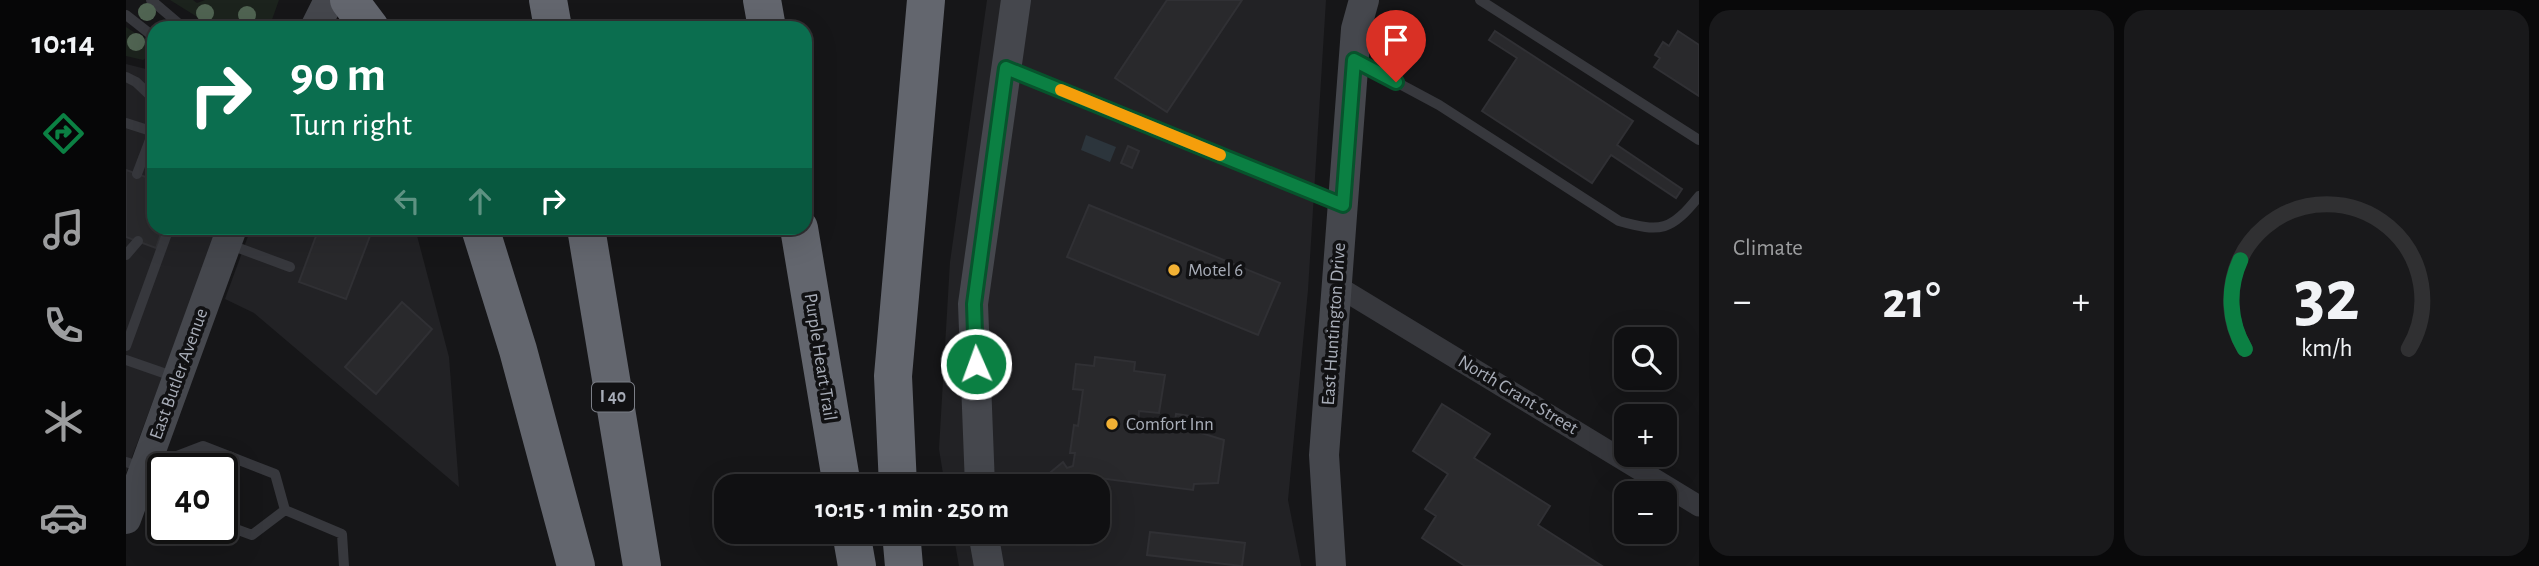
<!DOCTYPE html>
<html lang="en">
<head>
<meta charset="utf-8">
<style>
  :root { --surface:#101012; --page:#19191b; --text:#f1f3f6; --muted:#9c9d9f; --line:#303032; --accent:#0b8043 }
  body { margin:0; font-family:"Alegreya Sans",sans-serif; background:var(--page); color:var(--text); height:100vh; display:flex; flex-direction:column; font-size:26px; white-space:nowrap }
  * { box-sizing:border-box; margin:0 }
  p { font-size:23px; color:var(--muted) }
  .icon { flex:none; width:38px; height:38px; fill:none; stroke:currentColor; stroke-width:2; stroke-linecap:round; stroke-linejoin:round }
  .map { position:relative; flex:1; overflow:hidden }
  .details { display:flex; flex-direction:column; gap:10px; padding:10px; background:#09090a; width:840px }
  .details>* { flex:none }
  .top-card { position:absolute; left:21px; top:21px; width:665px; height:214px; border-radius:21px; box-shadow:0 7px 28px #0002,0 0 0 2px var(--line); background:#0b6e4f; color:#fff; overflow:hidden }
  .buttons { position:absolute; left:1488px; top:327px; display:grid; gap:14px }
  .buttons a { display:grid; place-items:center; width:63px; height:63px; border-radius:14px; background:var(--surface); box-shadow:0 7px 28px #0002,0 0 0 2px var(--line); font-size:35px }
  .speed { position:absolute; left:21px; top:453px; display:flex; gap:14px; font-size:35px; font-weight:700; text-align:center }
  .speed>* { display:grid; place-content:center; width:91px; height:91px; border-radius:50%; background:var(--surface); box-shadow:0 7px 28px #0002,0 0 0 2px var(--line); line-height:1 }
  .speed .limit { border:4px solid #111; border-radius:10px; background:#fff; color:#111 }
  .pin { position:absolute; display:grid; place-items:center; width:60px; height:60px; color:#fff; margin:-72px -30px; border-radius:50% 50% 50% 0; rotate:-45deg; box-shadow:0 0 7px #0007 }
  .pin .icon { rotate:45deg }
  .me { position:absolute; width:77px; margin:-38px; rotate:358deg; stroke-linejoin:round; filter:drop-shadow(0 0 5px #0008) }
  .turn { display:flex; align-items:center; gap:24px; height:147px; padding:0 28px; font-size:32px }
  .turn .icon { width:91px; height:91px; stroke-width:2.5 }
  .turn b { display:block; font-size:49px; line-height:60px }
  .lanes { display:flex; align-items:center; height:66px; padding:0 28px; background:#0003; justify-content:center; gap:35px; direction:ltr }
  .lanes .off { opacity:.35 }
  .big { font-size:52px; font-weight:700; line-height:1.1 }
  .details .widget { flex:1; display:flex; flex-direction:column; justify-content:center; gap:10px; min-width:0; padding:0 24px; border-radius:21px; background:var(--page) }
  .details .dial { align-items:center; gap:0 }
  .dial svg { height:182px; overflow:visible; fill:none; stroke:var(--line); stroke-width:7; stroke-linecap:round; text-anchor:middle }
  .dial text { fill:var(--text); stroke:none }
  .heat { display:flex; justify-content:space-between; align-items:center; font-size:38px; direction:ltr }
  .details .tiles { flex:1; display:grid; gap:10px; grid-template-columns:repeat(2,1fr) }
  .trip { position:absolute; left:588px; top:474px; width:396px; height:70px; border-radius:21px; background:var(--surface); box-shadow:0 7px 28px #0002,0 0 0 2px var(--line); font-weight:700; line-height:70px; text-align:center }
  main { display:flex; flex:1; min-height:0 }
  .tab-bar { display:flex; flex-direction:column; width:126px; justify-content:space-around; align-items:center; background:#060607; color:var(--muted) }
  .tab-bar .icon { width:49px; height:49px }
  .tab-bar .current { color:var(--accent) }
  .tab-bar b { font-size:32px; color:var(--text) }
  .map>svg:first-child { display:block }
  .built { fill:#222225 }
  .green { fill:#1c231d }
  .water { fill:#2c353c }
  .building { fill:#29292c; stroke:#303034; stroke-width:2 }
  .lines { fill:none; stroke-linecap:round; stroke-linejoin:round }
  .lane { stroke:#37383d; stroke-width:10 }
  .street { stroke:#37383d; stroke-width:21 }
  .secondary { stroke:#45474d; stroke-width:30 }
  .highway { stroke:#63666e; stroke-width:38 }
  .tree { fill:#506452 }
  .route-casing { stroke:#07532c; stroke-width:18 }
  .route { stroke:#0b8043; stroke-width:12 }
  .slow { stroke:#f59e0b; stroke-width:12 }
  .poi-dot { fill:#f2b134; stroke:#111113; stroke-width:2.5 }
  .labels { text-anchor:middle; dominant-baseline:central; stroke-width:7; stroke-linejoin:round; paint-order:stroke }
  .shield { fill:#111113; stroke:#7b7e86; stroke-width:2 }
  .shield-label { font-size:18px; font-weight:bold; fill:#a8adb8 }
  .poi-label { font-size:19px; fill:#a8adb8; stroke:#111113; text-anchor:start }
  .street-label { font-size:19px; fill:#a8adb8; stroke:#111113 }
</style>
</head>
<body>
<main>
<nav class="tab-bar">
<b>10:14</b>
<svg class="icon current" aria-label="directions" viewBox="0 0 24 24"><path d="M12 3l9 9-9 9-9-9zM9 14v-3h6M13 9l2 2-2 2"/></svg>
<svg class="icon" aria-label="music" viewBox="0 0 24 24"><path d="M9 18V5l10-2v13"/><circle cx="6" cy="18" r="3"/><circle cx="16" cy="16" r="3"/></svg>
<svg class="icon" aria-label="phone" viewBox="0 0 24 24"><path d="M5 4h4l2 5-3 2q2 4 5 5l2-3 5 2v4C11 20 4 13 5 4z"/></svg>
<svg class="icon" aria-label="climate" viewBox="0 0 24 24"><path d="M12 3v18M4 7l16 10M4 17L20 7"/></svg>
<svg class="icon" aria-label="car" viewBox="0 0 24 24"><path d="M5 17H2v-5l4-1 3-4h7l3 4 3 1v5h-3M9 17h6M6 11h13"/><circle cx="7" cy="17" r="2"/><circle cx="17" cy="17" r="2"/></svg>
</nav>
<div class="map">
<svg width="1573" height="566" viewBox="0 0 1573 566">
  <rect width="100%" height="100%" fill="#161618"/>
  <!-- built -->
  <path class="built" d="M 861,0 L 1200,0 L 1182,290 L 1162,500 L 1175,566 L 833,566 L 827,532 L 971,532 L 971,486 L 819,486 L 813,449 L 824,262 Z
    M 0,64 L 28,71 L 28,228 L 92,228 L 0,473 Z
    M 125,228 L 289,228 L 323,357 L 333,487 L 128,313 L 99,299 Z"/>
  <!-- green -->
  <path class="green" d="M 44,0 L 67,0 L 71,3 L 79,0 L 153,0 L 143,28 L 89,28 Z
    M 0,27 C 12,35 23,40 23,56 L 17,60 L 0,56 Z"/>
  <!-- water -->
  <path class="water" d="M 960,135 L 990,147 L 984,162 L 955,150 Z"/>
  <!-- building -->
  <path class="building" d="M 1041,0 L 1116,0 L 1041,112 L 989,78 Z
    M 1369,31 L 1507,121 L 1491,145 L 1556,189 L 1550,198 L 1485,155 L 1466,183 L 1356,111 L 1391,58 L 1363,40 Z
    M 1552,31 L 1573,45 L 1573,96 L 1528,67 L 1534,58 L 1529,55 L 1537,42 L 1543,46 Z
    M 1002,146 L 1013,151 L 1006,168 L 995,163 Z
    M 0,170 L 28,180 L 28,228 L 37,228 L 30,248 L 0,237 Z
    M 963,205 L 1154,283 L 1132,335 L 941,257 Z
    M 193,228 L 247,228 L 220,299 L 173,282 Z
    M 276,302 L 306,329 L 250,394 L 219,367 Z
    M 969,357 L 1009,362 L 1008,371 L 1039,375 L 1033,413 L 1013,411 L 1012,423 L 1048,428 L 1050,414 L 1077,418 L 1075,433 L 1098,440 L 1092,483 L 1068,484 L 1067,490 L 957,476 L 951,481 L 953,486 L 919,486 L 914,481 L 937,462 L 941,468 L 947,466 L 949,453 L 944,453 L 948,425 L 952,426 L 957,390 L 947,389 L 950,364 L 968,366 Z
    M 1316,404 L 1364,434 L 1348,458 L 1424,506 L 1412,525 L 1476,566 L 1339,566 L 1296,538 L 1310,516 L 1299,509 L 1322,474 L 1287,451 Z
    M 1024,532 L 1119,543 L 1116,566 L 1021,555 Z"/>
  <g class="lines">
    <!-- lane -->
    <path class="lane" d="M 25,0 L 58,28
      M 1354,0 L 1573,140
      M 0,15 L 28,37
      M 1231,61 L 1313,105 L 1493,221 C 1535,233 1545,231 1573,196
      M 882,68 L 1214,204
      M 0,77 L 10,82 L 28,99
      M 0,123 L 28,132
      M 11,174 L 27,132
      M 102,244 L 164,267
      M 0,255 L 12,241
      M 0,346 L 43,228
      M 0,360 L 49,377
      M 0,462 L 19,468 L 37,488
      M 25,466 L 77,446 L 149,474 L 159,510
      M 159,510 L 216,534 L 218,566
      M 96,524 L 126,535 L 159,510"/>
    <!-- street -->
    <path class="street" d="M 1211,286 L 1573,506"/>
    <!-- secondary -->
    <path class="secondary" d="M 189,28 L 203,0
      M 854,486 L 847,304 L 890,0
      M 0,519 L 106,228
      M 857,532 L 863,566
      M 1205,566 L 1198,455 L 1230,29 L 1238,0"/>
    <!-- highway -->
    <path class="highway" d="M 223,0 L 244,28
      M 422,0 L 427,28
      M 636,0 L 641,28
      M 354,228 L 392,350 L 450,566
      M 460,228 L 516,566
      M 673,228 L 716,486
      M 772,486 L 767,376 L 800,0
      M 725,532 L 731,566
      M 775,532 L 778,566"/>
  </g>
  <!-- trees -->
  <g class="tree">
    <circle cx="21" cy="12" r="9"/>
    <circle cx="79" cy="13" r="9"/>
    <circle cx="121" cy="15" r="9"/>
    <circle cx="10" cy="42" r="9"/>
  </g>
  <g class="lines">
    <defs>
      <path id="route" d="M 850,364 L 848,304 L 880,68 L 1217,205 L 1228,60 L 1270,82"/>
    </defs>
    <!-- route casing -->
    <use href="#route" class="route-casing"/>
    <!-- route -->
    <use href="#route" class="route"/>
    <!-- slow -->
    <path class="slow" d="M 935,90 L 1094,155"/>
  </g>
  <!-- markers -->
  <g class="poi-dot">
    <circle cx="1048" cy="270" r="7"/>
    <circle cx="986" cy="424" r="7"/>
  </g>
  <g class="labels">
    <!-- shield labels -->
    <rect class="shield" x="466" y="382.5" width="42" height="29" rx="5"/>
    <g class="shield-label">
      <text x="487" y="397">I 40</text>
    </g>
    <!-- poi labels -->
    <g class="poi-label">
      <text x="1062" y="270">Motel 6</text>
      <text x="1000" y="424">Comfort Inn</text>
    </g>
    <!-- street labels -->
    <g class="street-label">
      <text transform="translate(1208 324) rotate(-86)">East Huntington Drive</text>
      <text transform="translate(694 357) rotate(81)">Purple Heart Trail</text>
      <text transform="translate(53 374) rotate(-70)">East Butler Avenue</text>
      <text transform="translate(1392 395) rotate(31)">North Grant Street</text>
    </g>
  </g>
</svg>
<div class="buttons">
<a><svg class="icon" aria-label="search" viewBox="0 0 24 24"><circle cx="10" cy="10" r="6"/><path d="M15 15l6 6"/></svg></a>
<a>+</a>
<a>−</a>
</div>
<div class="speed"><div class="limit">40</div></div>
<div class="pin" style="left:1270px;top:82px;background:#d93025"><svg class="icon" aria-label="arrive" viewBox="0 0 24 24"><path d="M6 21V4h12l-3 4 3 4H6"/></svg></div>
<svg class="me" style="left:850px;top:364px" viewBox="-20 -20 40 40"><circle r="17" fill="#0b8043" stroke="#fff" stroke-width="3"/><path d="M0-11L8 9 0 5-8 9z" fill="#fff"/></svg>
<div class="trip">10:15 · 1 min · 250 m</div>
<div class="top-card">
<div class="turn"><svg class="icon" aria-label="right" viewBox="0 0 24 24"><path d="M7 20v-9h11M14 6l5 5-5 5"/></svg><div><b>90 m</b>Turn right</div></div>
<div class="lanes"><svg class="icon off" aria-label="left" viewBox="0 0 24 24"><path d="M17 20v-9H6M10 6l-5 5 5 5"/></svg><svg class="icon off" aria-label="ahead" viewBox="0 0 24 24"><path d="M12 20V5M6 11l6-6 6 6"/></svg><svg class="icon" aria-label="right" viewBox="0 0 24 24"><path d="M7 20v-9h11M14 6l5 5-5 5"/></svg></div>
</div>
</div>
<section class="details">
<div class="tiles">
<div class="widget"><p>Climate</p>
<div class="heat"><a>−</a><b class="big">21°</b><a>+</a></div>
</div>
<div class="widget dial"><svg viewBox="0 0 100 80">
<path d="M14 69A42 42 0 1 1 86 69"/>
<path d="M14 69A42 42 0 0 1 12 30" stroke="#0b8043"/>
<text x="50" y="56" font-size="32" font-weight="700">32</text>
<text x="50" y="72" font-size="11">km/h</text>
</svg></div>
</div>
</section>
</main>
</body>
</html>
